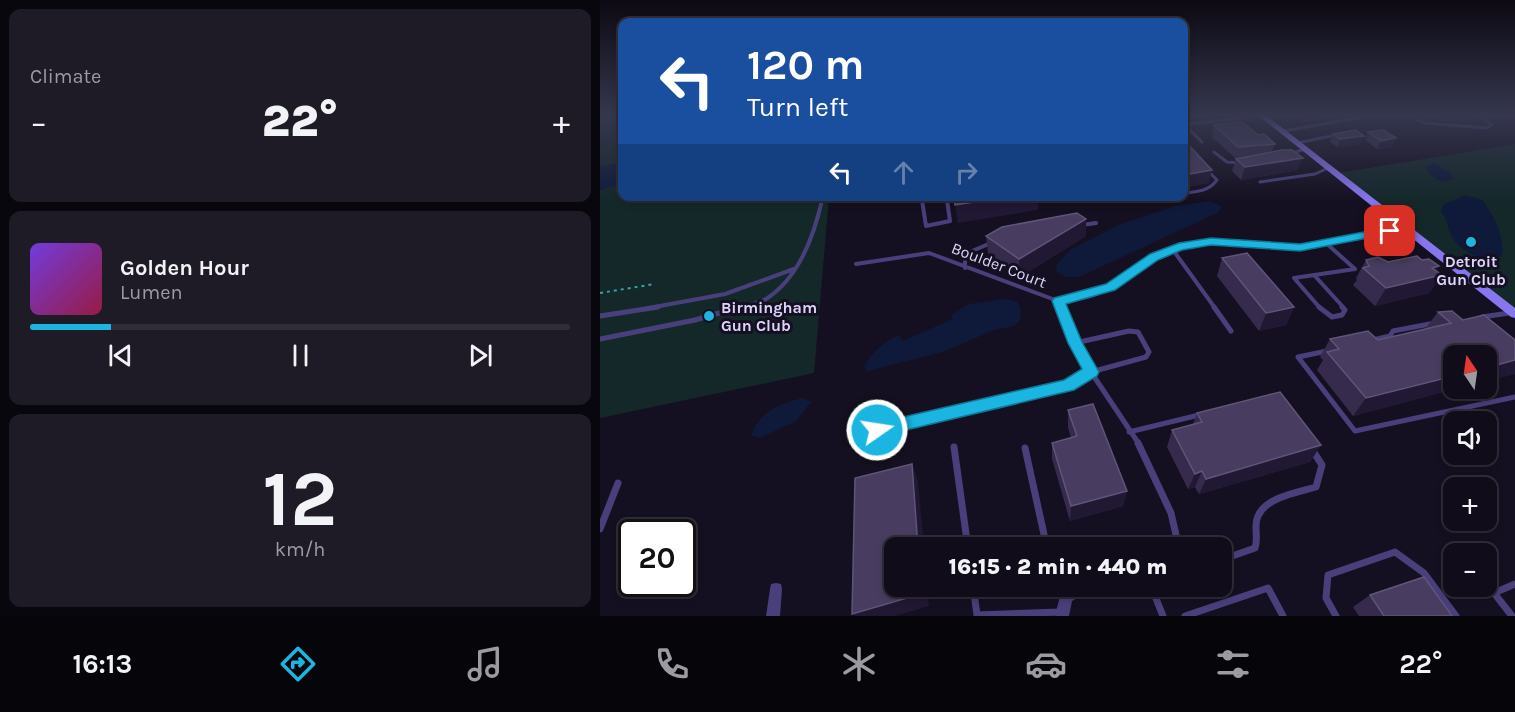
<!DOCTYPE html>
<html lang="en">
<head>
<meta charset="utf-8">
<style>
  :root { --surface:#100c19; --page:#1e1a26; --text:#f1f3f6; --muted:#9c9ba2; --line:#302c38; --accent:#1ab5e1 }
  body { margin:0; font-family:Karla,sans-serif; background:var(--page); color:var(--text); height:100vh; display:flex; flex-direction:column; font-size:22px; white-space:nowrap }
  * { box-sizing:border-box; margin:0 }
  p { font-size:20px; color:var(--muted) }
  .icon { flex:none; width:33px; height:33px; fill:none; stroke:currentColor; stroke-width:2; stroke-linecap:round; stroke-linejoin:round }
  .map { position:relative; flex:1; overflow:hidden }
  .drawer { display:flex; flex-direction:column; gap:9px; padding:9px; background:#09070e; width:600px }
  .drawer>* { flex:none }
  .guide { position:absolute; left:18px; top:18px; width:570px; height:183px; border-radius:12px; box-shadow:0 3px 9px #0003,0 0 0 2px var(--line); background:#1a4fa0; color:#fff; overflow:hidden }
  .needle { width:39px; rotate:347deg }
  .fabs { position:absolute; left:843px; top:345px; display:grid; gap:12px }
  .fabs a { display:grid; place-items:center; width:54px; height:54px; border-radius:12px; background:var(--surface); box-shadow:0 3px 9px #0003,0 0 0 2px var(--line); font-size:30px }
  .speed { position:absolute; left:18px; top:519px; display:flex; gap:12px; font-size:30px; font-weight:700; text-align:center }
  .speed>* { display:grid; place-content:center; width:78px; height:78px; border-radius:50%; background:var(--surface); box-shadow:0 3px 9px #0003,0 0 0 2px var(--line); line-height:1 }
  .speed .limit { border:3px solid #111; border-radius:9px; background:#fff; color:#111 }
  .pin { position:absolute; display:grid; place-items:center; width:51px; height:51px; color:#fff; margin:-26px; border-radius:12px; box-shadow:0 3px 9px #0006 }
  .me { position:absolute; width:66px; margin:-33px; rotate:77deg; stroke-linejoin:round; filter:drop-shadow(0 0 4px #0008) }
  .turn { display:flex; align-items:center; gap:21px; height:126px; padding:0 30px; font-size:27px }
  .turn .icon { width:78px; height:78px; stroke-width:2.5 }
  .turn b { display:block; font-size:42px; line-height:51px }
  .lanes { display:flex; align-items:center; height:57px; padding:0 30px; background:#0003; justify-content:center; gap:30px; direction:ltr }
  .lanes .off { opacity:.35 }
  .big { font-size:45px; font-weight:800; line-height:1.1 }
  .drawer .widget { flex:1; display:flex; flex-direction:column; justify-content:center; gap:9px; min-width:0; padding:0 21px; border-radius:12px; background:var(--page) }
  .drawer .dial { align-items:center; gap:0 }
  .dial b { font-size:78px; line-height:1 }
  .song { display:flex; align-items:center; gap:18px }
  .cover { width:72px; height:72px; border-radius:9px; background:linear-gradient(135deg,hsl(260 70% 55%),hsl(340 70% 35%)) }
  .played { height:6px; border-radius:3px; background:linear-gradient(90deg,var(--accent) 15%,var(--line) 15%) }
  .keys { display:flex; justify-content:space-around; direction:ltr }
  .heat { display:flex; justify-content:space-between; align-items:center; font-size:33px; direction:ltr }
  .trip { position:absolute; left:284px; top:537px; width:348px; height:60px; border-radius:12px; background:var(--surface); box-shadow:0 3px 9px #0003,0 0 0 2px var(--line); font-weight:800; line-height:60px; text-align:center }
  .tabs { display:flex; height:96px; justify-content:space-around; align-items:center; background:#06050a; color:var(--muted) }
  .tabs .icon { width:42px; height:42px }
  .tabs .selected { color:var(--accent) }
  .tabs b { font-size:27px; color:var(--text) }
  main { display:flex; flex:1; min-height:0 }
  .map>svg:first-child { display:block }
  .green { fill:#14282a }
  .water { fill:#0f1a3b }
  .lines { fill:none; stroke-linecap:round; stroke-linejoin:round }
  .path { stroke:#3ca1a7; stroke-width:2; stroke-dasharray:3 4; stroke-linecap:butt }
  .lane-far3 { stroke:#49407b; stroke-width:3 }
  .lane-far2 { stroke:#49407b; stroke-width:4 }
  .lane-far1 { stroke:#49407b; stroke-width:5 }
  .lane { stroke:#49407b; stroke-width:7 }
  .street { fill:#49407b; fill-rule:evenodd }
  .secondary { fill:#8876ef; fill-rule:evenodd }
  .wall { fill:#362b4d }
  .shaded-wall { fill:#211834 }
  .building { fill:#483d60; stroke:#5f5578; stroke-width:1.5 }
  .route { fill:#1ab5e1; stroke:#117692; stroke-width:1.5 }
  .poi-dot { fill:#1ab5e1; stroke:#151021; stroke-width:2 }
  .labels { text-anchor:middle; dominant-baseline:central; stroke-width:6; stroke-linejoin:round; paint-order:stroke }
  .poi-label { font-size:16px; font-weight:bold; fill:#ddd4fa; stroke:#151021 }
  .street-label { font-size:16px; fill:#ddd4fa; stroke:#151021 }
</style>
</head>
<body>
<main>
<section class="drawer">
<div class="widget"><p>Climate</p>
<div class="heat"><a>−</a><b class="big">22°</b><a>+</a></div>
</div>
<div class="widget">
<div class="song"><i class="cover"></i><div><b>Golden Hour</b><p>Lumen</p></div></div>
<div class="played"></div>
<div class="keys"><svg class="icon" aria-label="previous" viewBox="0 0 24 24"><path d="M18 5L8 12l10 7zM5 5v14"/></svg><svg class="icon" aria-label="pause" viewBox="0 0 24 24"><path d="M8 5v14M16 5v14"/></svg><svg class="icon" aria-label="next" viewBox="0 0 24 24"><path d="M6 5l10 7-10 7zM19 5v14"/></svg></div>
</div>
<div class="widget dial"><b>12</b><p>km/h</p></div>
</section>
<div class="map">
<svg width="915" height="616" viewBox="0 0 915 616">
  <rect width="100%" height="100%" fill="#151021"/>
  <!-- green -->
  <path class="green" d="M 0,116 L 22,116 L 22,196 L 229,197 L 214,373 L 0,418 Z
    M 915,144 L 915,310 L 738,173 Z"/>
  <!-- water -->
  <path class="water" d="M 22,163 L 22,184 L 0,190 L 0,166 Z
    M 835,163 L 850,173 L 853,179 L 842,182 L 829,174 L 825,166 Z
    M 866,195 L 883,200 C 894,218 905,235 902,256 C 883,263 859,253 850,233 C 847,225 847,219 841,212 L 843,205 Z
    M 611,201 L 622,207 L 617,213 L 479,277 L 466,277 L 457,272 L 456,265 L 470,250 L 518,225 L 576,206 Z
    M 405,299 L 417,302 L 421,309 L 420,320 L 414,326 L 394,330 L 342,352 L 267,371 L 264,366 C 274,351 282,343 299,335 L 303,341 L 353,319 L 351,315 L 369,304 Z
    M 203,398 L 211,402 L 196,421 L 160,438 L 151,435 C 160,412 179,403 203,398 Z"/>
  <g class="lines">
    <!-- path -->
    <path class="path" d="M 0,293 L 55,284"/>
    <!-- lane-far3 -->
    <path class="lane-far3" d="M 809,116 L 825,123 L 886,128 L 892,125 L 879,116
      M 585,125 L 602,142
      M 683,131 L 769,116
      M 697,143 L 736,135
      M 614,152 L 627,162 L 640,163
      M 690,154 L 705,149
      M 660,182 L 715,174 L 728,168
      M 584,193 C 597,192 609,191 617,180 L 607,170
      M 321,196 L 322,201
      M 347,196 L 348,201
      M 222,201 L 223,196"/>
    <!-- lane-far2 -->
    <path class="lane-far2" d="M 322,200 L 326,226 L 350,221 L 347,200
      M 482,225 L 496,223
      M 573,250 L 615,308
      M 256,264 L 329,253 L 458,301 L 461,308
      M 365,268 L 365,254 L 391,243
      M 714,275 L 744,308
      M 694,278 L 720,308
      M 694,278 L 755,269 L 726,243
      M 49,308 L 125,294 L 194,269
      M 135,308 C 145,306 157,304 166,299 C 199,278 214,236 222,200"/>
    <!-- lane-far1 -->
    <path class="lane-far1" d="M 461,307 L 483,360 L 539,444
      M 614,307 L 631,331
      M 719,307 L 732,317 L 742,315 L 745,310 L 742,307
      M 0,316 L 58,307
      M 882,317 L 909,313
      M 0,339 L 95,320 L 140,307
      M 773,340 L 790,336 L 793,331 L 835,323
      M 727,351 L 698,357 L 755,431 L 915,397
      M 276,409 L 277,430 L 468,386 L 491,372 L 546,357 L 549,352 L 538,332 L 529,331 L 475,343
      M 529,432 L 599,415"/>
    <!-- lane -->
    <path class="lane" d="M 538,443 L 571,513 L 579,548
      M 354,447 L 368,548
      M 425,448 L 447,548
      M 0,529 L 18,483
      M 621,560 L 655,548 C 659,537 653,527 658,516 C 666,497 699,492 716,487 L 722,465 L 713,451
      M 373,586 L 377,615 L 461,612
      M 551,586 L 563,616
      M 585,616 L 668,588 L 683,616
      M 736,616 L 726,598 L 728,575 L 795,552 L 824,573 L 856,616
      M 912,616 L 894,593 L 915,584"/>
    <!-- street -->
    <path class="street" d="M 646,116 L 660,116 L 657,118 L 584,126 L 584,123 Z
      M 804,226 L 806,227 L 806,229 L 700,249 L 611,243 L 581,249 L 557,259 L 514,289 L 491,298 L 458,304 L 454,301 L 458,298 L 490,292 L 508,285 L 551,255 L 579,245 L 611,239 L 700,245 Z
      M 176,583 L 181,584 L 182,589 L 180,616 L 166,616 L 170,589 L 171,584 Z
      M 471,586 L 490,586 L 489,591 L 472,601 L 469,616 L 455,616 L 461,592 Z"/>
    <!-- secondary -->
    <path class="secondary" d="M 659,116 L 667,116 L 915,308 L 915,318 L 911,317 Z"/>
  </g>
  <!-- wall -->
  <path class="wall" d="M 696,116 L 748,116 L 703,121 Z
    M 835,116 L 878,116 L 876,119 L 844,121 Z
    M 614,125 L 658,135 L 675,144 L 672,151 L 698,170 L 641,180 L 632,171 L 636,159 L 612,137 Z
    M 768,132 L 792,147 L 777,149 L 765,140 Z
    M 733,134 L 764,136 L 760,144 L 737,147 L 730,142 Z
    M 486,219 L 486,236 L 420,277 L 388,253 L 386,236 Z
    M 622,258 L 694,307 L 686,325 L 659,331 L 617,276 Z
    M 766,260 L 788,262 L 822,260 L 839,266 L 835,271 L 842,275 L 829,293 L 775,306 L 753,285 L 757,280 L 756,278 Z
    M 838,312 L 863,320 L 915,340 L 915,374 L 854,388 L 858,388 L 753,416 L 717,370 L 723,360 L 720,357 L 730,339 L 778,340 L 825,329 Z
    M 468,410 L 527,491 L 523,506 L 470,521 L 452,459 L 452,443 L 471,438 L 468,427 Z
    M 597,413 L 721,445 L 710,462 L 599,494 L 595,487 L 588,489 L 567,447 L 572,430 L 593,424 Z
    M 770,595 L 852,616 L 759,616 L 753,607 Z"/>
  <!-- shaded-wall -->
  <path class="shaded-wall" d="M 764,136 L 760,144 L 737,147 L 740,139 Z
    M 796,138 L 792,147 L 777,149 L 781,141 Z
    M 703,158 L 698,170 L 641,180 L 645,167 Z
    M 612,170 L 609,183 L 584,188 L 584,175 Z
    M 414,196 L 438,196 L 438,210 L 358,223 L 355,205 Z
    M 486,219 L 486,236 L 420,277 L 419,259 Z
    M 839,266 L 830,278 L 842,275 L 829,293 L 775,306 L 786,288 L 832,268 Z
    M 694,307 L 686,325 L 659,331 L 666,313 Z
    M 915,360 L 915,374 L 886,381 L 886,368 Z
    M 854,376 L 854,388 L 858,388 L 753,416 L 766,398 Z
    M 721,445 L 710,462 L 599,494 L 606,479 Z
    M 312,464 L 318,481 L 324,548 L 318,548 Z
    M 602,471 L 595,487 L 588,489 L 595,474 Z
    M 527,491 L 523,506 L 470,521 L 471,506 Z
    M 321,586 L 327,586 L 329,606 L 295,616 L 255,616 L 252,614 Z"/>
  <!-- building -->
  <path class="building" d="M 641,121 L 658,135 L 664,134 L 675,144 L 638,147 L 614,125 Z
    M 756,130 L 764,136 L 740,139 L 733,134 Z
    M 783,130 L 796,138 L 781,141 L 768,132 Z
    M 584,140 L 612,170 L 584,175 Z
    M 682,150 L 692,150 L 703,158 L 645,167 L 636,159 Z
    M 353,196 L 414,196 L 355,205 Z
    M 477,213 L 486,219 L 419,259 L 386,236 L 402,227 Z
    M 647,253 L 694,307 L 666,313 L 622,258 Z
    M 817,256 L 822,260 L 829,259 L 839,266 L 832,268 L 842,275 L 786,288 L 763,268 L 769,266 L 766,260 L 778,257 L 788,262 Z
    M 852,311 L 863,320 L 884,315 L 915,340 L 915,360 L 886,368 L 886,356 L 854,356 L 854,376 L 766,398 L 727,352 L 739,349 L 730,339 L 768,331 L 778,340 L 851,323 L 838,312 Z
    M 680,392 L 721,445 L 606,479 L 602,471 L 595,474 L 572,430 L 602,422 L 597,413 Z
    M 493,404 L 527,491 L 471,506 L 452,443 L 477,436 L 468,410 Z
    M 312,464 L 318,548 L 294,548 L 294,586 L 321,586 L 321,594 L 252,614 L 255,478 Z
    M 824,577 L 852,616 L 784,616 L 770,595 Z"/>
  <!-- sky -->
  <linearGradient id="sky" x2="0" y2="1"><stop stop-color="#0c0912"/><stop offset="0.57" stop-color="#35374e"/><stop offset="1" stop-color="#35374e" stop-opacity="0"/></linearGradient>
  <rect width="915" height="202" fill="url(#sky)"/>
  <!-- route -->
  <path class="route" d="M 790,227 L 796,231 L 794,233 L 700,251 L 611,245 L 582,250 L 558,260 L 515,290 L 466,304 L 482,342 L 499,372 L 497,376 L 474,390 L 277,437 L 271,435 L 269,430 L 271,425 L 277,423 L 464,380 L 482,369 L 468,343 L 452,301 L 454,298 L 506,284 L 550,254 L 579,243 L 611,238 L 700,244 Z"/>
  <!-- markers -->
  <g class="poi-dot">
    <circle cx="871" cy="242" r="6"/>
    <circle cx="109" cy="316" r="6"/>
  </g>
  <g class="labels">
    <!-- poi labels -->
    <g class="poi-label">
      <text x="871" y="261">Detroit<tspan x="871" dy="18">Gun Club</tspan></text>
      <text x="121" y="307" text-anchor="start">Birmingham<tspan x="121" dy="18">Gun Club</tspan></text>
    </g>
    <!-- street labels -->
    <g class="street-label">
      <text transform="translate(399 265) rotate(21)">Boulder Court</text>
    </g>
  </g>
</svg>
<div class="fabs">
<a><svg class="needle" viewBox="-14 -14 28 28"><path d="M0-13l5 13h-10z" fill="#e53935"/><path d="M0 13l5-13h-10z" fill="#9c9ba2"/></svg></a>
<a><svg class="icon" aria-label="sound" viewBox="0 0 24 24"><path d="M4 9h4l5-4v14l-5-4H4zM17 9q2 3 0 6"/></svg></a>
<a>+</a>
<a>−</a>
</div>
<div class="speed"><div class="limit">20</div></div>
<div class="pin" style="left:790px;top:231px;background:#d93025"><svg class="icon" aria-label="arrive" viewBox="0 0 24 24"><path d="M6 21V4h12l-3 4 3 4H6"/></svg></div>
<svg class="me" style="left:277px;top:430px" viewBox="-20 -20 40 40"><circle r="17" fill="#1ab5e1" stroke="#fff" stroke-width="3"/><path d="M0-11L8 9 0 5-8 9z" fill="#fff"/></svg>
<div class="trip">16:15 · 2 min · 440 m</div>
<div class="guide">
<div class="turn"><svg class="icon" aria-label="left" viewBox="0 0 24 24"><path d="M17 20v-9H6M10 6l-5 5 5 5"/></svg><div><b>120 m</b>Turn left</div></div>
<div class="lanes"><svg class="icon" aria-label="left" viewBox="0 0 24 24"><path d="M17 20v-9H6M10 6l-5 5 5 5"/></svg><svg class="icon off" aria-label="ahead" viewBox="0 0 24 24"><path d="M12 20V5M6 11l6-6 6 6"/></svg><svg class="icon off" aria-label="right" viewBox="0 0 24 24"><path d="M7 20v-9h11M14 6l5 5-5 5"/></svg></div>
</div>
</div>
</main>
<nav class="tabs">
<b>16:13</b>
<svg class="icon selected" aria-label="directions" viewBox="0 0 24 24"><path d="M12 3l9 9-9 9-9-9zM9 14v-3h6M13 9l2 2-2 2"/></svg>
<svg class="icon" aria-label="music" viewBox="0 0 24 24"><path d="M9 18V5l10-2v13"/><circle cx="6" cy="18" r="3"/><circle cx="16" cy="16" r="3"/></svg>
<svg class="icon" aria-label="phone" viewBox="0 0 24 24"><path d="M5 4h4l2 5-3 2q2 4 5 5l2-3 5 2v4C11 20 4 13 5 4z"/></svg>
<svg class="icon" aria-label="climate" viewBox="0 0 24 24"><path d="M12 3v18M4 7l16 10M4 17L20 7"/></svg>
<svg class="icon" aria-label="car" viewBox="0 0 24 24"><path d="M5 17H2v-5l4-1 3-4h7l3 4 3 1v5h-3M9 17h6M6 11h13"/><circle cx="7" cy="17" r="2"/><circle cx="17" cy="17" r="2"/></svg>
<svg class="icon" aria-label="filters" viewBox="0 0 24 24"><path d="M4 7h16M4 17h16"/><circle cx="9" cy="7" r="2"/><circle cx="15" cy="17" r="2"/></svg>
<b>22°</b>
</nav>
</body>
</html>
